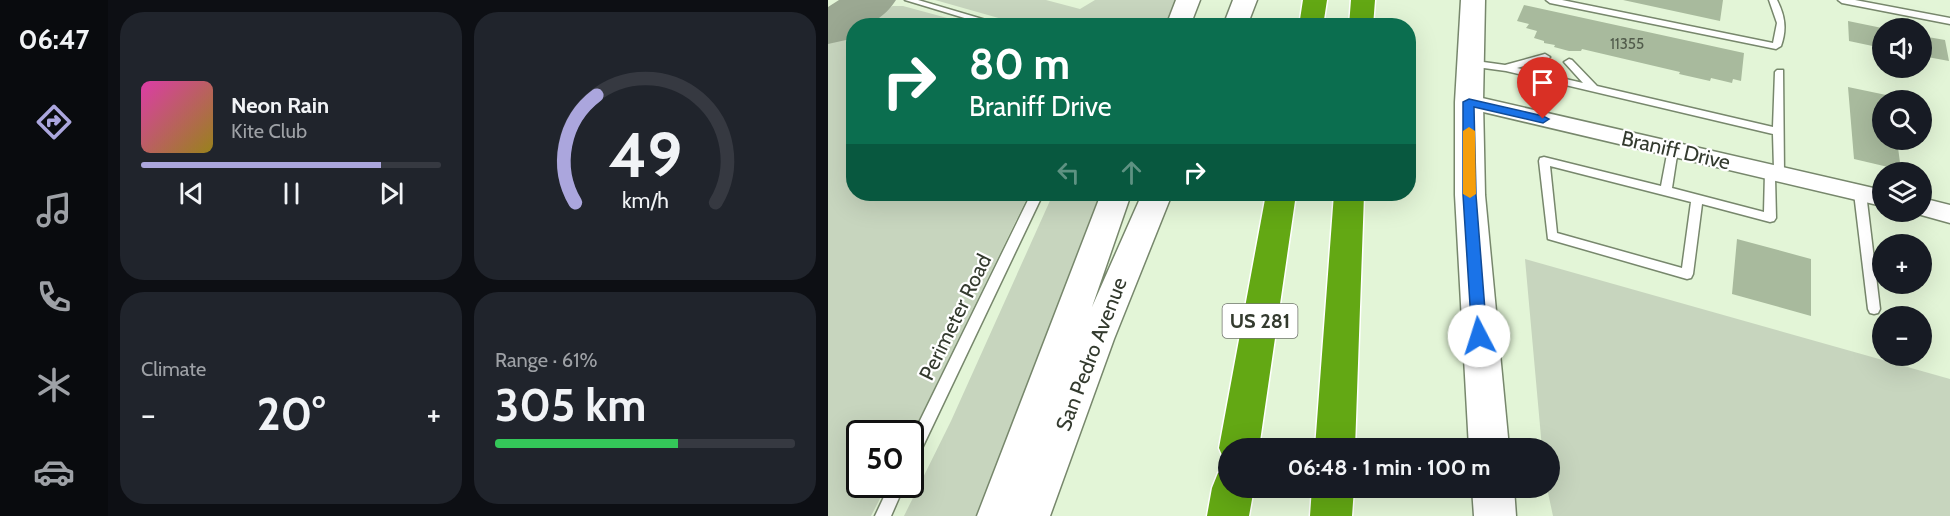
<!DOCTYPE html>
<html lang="en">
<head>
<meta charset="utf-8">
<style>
  :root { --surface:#171b24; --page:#20242c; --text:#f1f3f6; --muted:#9ea1a6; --line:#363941; --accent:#aba6dd }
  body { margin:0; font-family:Cabin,sans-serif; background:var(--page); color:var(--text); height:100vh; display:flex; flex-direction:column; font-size:22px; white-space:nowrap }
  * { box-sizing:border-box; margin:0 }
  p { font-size:20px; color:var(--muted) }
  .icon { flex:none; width:33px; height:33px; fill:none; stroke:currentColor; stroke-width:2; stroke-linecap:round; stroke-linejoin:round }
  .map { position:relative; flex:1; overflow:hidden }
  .panel { display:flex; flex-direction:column; gap:12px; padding:12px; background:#0d0f14; width:720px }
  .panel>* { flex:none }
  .top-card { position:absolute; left:18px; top:18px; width:570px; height:183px; border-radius:24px; box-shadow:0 6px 24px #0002; background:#0b6e4f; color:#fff; overflow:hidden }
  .buttons { position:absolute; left:1044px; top:18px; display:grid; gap:12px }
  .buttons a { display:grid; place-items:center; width:60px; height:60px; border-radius:50%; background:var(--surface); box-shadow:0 6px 24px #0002; font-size:30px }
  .speed { position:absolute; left:18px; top:420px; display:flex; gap:12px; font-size:30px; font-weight:700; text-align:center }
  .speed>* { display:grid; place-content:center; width:78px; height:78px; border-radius:50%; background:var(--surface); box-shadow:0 6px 24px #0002; line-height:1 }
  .speed .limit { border:3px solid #111; border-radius:9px; background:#fff; color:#111 }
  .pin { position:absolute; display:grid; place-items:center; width:51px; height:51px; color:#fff; margin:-62px -26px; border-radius:50% 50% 50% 0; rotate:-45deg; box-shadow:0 0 6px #0007 }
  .pin .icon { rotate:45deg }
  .me { position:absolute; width:66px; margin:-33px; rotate:355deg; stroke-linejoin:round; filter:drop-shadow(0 0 4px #0008) }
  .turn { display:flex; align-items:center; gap:21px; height:126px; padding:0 24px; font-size:27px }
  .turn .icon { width:78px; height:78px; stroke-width:2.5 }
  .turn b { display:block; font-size:42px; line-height:51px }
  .lanes { display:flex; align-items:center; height:57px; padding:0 24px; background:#0003; justify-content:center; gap:30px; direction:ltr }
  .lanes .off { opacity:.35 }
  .big { font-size:45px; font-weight:800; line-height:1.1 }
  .panel .tile { flex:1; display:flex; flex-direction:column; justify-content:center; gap:9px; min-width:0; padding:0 21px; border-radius:24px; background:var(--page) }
  .panel .dial { align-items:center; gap:0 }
  .dial svg { height:156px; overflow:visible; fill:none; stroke:var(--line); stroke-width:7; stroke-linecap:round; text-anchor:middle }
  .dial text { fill:var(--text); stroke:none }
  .song { display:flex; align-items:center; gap:18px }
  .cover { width:72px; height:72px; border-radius:9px; background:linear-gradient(135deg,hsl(320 70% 55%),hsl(50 70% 35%)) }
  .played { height:6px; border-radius:3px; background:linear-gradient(90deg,var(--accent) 80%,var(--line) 80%) }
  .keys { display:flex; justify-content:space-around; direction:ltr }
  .heat { display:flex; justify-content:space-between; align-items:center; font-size:33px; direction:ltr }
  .charge { height:9px; border-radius:4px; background:linear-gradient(90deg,#34c759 61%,var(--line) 0) }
  .panel .tiles { flex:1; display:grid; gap:12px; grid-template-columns:repeat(2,1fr) }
  .trip { position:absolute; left:390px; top:438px; width:342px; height:60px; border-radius:30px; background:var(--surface); box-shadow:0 6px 24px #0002; font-weight:800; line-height:60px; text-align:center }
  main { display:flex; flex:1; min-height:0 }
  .menu { display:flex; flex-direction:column; width:108px; justify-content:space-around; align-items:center; background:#090b0e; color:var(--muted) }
  .menu .icon { width:42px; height:42px }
  .menu .selected { color:var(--accent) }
  .menu b { font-size:27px; color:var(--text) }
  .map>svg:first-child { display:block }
  .green { fill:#c7d5be }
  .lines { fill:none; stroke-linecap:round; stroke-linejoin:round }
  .taxiway { fill:#9ba892; fill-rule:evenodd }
  .building { fill:#a8ba9d }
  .lane-casing { stroke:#77876c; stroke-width:3 }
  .street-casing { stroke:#77876c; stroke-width:3 }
  .secondary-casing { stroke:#77876c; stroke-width:3 }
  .highway-casing { stroke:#fff; stroke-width:3 }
  .lane { fill:#fff; fill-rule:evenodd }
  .street { fill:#fff; fill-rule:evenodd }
  .secondary { fill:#fff; fill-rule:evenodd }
  .highway { fill:#63a814; fill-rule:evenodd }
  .route { fill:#1a73e8; stroke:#114b97; stroke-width:1.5 }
  .slow { fill:#f59e0b }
  .labels { text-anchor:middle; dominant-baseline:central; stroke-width:4.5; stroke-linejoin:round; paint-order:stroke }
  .far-number-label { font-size:15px; fill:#505a4a }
  .shield { fill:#fff; stroke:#70756d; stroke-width:1.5 }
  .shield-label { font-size:20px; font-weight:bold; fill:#333a2e }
  .street-label { font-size:21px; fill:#333a2e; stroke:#fff }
</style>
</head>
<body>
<main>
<nav class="menu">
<b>06:47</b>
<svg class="icon selected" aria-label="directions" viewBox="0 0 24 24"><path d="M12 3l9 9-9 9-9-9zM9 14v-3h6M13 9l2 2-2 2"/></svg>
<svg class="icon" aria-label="music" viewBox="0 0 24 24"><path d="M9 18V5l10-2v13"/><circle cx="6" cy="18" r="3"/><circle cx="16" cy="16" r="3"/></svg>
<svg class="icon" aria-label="phone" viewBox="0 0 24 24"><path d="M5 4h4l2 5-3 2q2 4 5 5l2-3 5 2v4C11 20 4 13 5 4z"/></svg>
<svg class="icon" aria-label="climate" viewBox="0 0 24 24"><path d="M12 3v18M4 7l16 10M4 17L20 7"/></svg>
<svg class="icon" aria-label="car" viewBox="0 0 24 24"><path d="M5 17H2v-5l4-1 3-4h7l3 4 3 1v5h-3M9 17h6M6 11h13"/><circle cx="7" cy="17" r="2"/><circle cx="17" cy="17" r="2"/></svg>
</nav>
<section class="panel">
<div class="tiles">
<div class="tile">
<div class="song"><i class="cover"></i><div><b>Neon Rain</b><p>Kite Club</p></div></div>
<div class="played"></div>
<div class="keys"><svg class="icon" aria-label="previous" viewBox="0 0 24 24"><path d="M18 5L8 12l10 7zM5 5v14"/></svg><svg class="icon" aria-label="pause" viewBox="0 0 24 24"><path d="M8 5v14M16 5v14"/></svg><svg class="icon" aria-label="next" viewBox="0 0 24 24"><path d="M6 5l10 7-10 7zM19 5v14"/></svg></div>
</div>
<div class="tile dial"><svg viewBox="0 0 100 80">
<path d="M14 69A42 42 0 1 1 86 69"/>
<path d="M14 69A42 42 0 0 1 25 14" stroke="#aba6dd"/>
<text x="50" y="56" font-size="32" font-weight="700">49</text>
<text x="50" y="72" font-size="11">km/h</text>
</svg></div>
<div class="tile"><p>Climate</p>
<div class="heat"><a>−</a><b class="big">20°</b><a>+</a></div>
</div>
<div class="tile"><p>Range · 61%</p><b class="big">305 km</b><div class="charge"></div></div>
</div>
</section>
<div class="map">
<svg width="1122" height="516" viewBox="0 0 1122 516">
  <rect width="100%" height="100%" fill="#e3f5d7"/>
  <!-- green -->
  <path class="green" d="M 107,0 L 218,0 L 252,9 L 267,0 L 354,0 L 345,25 L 199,26 Z
    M 65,6 L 75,6 L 145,25 L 26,25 L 45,13 Z
    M 25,26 L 26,194 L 201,194 L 83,436 L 82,434 L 32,434 L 32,484 L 59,485 L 43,516 L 0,516 L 0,41 Z
    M 225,194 L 281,194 L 158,516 L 76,516 L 123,421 Z
    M 697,259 L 1122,379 L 1122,516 L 725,516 L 719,488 L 722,488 L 722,448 L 714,448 Z"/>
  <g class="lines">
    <!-- taxiway -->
    <path class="taxiway" d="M 11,0 L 68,0 C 58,15 44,26 26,26 L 26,35 L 18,40 L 0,44 L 0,7 Z"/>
  </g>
  <!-- building -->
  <path class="building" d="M 795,0 L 895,0 L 892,21 Z
    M 696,5 L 916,53 L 913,81 L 905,79 L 904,83 L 883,78 L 882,81 L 851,74 L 852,72 L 754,49 L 753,51 L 741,51 L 726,47 L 727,45 L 716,43 L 716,41 L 706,38 L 709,31 L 698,28 L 701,24 L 689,21 Z
    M 1020,21 L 1054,28 L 1054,48 L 1021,41 Z
    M 1094,36 L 1117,40 L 1121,61 L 1094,56 Z
    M 1020,87 L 1063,96 L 1064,100 L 1054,100 L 1054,140 L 1069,140 L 1073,170 L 1026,159 Z
    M 909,239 L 983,259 L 983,316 L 904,294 Z"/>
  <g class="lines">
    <defs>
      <path id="lane" d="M 77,0 L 90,0 L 178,26 L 163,26 Z
        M 718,0 L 734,0 L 945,43 L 949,23 L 941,0 L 949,0 C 957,16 959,29 953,46 L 948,49 L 722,3 Z
        M 1010,0 L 1027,0 L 1122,18 L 1122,24 L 1014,3 Z
        M 717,54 L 722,57 L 720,59 L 689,68 L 755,83 L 736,62 L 741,59 L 744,60 L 769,86 L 945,127 L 947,72 L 949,70 L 955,70 L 956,174 L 955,177 L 947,177 L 948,218 L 946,221 L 942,222 L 874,204 L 865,274 L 863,278 L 859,279 L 720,239 L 711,161 L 712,158 L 716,157 L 833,186 L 840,149 L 845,145 L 850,149 L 844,188 L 936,212 L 937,172 L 938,169 L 946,169 L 945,134 L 678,71 L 641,66 L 636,63 L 641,60 L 677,65 ZM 722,166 L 863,202 L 854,268 L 729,233 Z
        M 1032,189 L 1038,193 L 1052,309 L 1050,313 L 1046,314 L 1042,313 L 1040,309 L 1026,193 Z
        M 203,194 L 215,194 L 87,463 L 82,465 L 82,441 Z
        M 62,484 L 77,484 L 63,516 L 47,516 Z"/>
      <path id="street" d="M 641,95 L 1054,190 L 1054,206 L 634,107 L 631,102 L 634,97 Z
        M 1094,198 L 1122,205 L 1122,223 L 1086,213 L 1094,212 Z"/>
      <path id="secondary" d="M 348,0 L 372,0 L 362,26 L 338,26 Z
        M 405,0 L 429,0 L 419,26 L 395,26 Z
        M 633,0 L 657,0 L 655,102 L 657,195 L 681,448 L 641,448 L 627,195 L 627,102 Z
        M 273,194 L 303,194 L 264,307 L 314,194 L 344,194 L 286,339 L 222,516 L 149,516 Z
        M 644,488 L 686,488 L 688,516 L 646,516 Z"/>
      <path id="highway" d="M 475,0 L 499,0 L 495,26 L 471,26 Z
        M 523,0 L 547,0 L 545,26 L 521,26 Z
        M 438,194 L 468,194 L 431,448 L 400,448 L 400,464 L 397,462 L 391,448 Z
        M 506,194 L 536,194 L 527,448 L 487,448 Z
        M 400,469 L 400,488 L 426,488 L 421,516 L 379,516 L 384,488 L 390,473 Z
        M 484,488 L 526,488 L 524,516 L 482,516 Z"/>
    </defs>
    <!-- lane casing -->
    <use href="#lane" class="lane-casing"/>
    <!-- street casing -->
    <use href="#street" class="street-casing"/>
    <!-- secondary casing -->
    <use href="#secondary" class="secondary-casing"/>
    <!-- highway casing -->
    <use href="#highway" class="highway-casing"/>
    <!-- lane -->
    <use href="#lane" class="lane"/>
    <!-- street -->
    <use href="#street" class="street"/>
    <!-- secondary -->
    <use href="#secondary" class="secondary"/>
    <!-- highway -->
    <use href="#highway" class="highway"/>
  </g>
  <!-- route -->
  <path class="route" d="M 641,99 L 715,116 L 721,119 L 715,123 L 646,107 L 648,195 L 659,336 L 657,341 L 651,343 L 646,341 L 644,336 L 635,195 L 635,102 Z"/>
  <!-- slow -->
  <path class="slow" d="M 641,127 L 647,131 L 648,194 L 642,198 L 635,194 L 635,131 Z"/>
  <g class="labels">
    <!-- far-number labels -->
    <g class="far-number-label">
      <text x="799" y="44">11355</text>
    </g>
    <!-- shield labels -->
    <rect class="shield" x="394.5" y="304" width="75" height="34" rx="4.5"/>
    <g class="shield-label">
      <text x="432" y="321">US 281</text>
    </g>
    <!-- street labels -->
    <g class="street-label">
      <text transform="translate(848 150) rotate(13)">Braniff Drive</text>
      <text transform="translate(127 317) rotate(-64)">Perimeter Road</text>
      <text transform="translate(263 354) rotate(-69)">San Pedro Avenue</text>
    </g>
  </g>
</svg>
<div class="buttons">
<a><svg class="icon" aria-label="sound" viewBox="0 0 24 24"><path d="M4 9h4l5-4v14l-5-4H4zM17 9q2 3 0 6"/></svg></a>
<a><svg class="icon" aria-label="search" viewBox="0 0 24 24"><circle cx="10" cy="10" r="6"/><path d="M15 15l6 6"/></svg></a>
<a><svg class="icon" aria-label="layers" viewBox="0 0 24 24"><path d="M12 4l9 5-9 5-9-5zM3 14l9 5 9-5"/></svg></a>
<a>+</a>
<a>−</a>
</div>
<div class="speed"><div class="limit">50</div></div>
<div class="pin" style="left:715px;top:119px;background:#d93025"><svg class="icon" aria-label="arrive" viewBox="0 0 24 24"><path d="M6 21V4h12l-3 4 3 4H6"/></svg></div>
<svg class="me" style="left:651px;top:336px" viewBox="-20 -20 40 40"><circle r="19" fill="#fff"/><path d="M0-13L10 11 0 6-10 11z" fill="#1a73e8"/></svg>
<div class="trip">06:48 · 1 min · 100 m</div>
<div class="top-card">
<div class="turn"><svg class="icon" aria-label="right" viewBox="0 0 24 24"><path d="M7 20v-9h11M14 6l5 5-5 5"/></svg><div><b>80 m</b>Braniff Drive</div></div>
<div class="lanes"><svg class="icon off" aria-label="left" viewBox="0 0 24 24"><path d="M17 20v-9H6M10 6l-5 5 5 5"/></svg><svg class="icon off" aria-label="ahead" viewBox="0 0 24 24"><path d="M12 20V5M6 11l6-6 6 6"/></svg><svg class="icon" aria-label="right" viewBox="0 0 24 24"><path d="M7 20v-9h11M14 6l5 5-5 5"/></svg></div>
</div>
</div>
</main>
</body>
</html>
